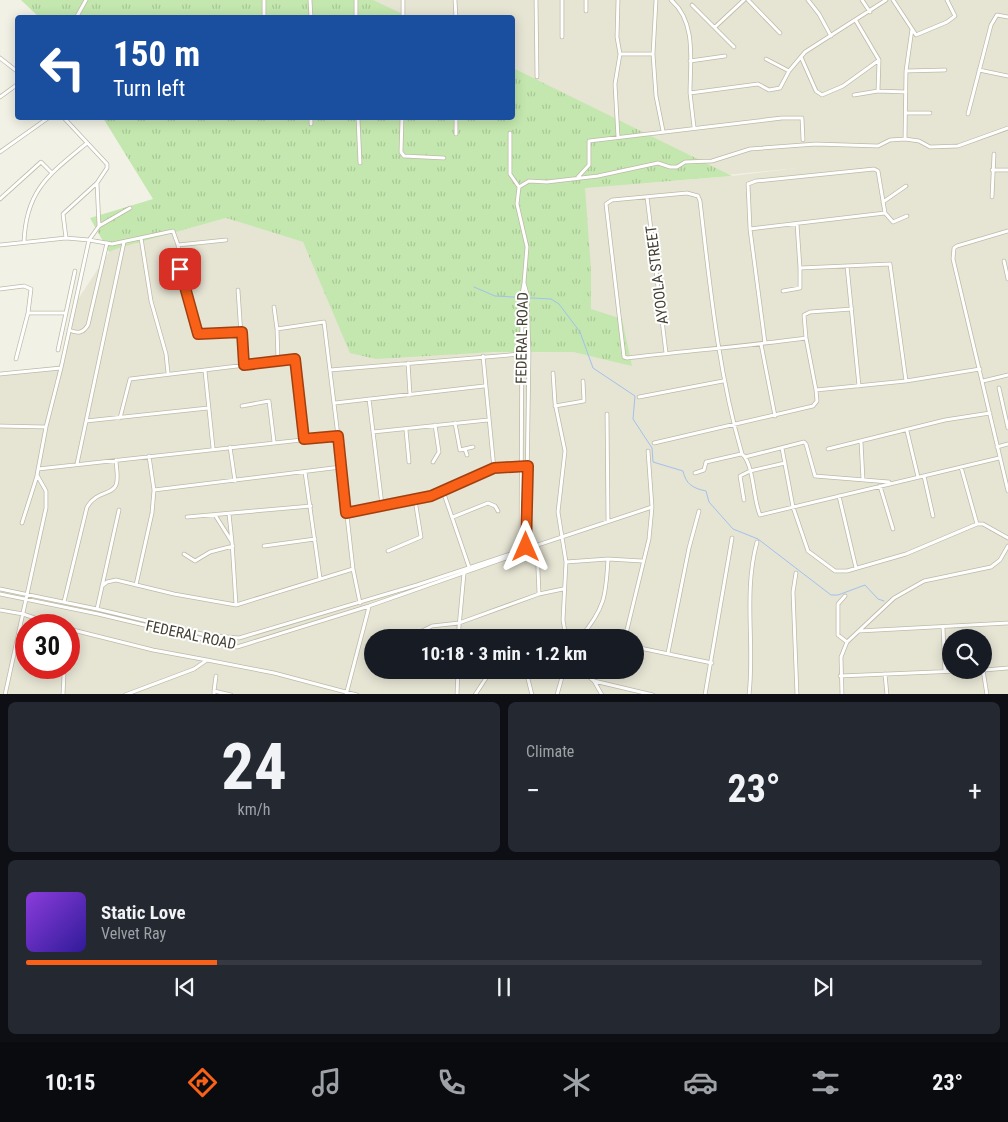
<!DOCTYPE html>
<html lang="en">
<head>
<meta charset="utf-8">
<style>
  :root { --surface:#171b24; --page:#242831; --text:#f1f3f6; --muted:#9ea1a6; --line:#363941; --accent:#f86117 }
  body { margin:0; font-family:"Roboto Condensed",sans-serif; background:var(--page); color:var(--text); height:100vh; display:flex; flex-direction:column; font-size:19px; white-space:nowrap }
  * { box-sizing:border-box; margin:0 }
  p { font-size:16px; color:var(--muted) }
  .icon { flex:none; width:28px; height:28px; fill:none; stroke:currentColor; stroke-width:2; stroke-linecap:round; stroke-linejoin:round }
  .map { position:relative; height:694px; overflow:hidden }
  .sheet { display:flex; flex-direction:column; gap:8px; padding:8px; background:#0d0f14; flex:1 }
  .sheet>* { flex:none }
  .guide { position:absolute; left:15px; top:15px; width:500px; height:105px; border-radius:5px; box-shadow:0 2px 12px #0003; background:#1a4fa0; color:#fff; overflow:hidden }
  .fabs { position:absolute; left:942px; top:629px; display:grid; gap:10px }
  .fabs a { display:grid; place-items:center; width:50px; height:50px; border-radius:50%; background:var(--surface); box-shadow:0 2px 12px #0003; font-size:25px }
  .speed { position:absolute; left:15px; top:614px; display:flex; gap:10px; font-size:25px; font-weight:700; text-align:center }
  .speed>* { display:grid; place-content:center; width:65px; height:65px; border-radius:50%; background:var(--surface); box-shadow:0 2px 12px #0003; line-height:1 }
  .speed .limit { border:8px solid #d22; background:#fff; color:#111 }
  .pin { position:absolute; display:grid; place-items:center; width:42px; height:42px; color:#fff; margin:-21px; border-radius:10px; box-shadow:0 2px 8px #0006 }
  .me { position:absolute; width:55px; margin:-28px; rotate:0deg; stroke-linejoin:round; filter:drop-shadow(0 0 4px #0008) }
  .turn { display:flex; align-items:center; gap:18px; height:105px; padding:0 15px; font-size:22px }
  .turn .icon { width:65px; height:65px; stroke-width:2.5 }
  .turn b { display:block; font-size:35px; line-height:42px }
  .big { font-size:38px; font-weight:700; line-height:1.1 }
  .sheet .widget { flex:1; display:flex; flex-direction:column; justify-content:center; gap:8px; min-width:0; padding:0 18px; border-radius:8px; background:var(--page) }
  .sheet .dial { align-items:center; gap:0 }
  .dial b { font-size:65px; line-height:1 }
  .song { display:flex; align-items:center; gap:15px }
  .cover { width:60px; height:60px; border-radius:8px; background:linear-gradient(135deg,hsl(270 70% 55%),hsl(250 70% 35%)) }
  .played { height:5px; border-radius:2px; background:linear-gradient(90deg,var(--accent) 20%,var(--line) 20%) }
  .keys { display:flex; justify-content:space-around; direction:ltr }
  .heat { display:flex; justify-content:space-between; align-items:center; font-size:28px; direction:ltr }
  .sheet .tiles { flex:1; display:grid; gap:8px; grid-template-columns:1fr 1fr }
  .widget:last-child { grid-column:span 2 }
  .trip { position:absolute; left:364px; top:629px; width:280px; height:50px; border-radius:25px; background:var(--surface); box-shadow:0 2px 12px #0003; font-weight:700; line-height:50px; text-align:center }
  .tabs { display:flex; height:80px; justify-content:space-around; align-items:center; background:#090b0e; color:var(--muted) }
  .tabs .icon { width:35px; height:35px }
  .tabs .on { color:var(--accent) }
  .tabs b { font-size:22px; color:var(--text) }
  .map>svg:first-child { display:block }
  .residential { fill:#e6e4d3; fill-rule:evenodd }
  .grass { fill:url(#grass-tufts) }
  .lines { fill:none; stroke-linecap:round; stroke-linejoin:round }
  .stream { stroke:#a1c1ef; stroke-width:1 }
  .minor-casing { stroke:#bebaa8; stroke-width:4.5 }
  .minor { stroke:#fff; stroke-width:3 }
  .route-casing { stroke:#a13f0f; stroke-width:12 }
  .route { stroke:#f86117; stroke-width:9 }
  .labels { text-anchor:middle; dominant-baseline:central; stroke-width:4; stroke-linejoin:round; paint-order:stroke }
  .street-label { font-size:15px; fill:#454135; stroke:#fff }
</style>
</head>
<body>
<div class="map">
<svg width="1008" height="695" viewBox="0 0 1008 695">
  <defs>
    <pattern id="grass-tufts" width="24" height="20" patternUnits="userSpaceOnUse" patternTransform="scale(1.25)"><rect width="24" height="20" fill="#c3e7ae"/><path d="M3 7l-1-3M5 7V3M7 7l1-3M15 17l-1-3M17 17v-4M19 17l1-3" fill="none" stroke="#a9c796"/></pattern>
  </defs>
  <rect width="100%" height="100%" fill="#f2f1e5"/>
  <!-- residential -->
  <path class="residential" d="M 83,0 L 1008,0 L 1008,694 L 0,694 L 0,373 L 63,365 L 73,307 L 109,252 L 119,248 L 226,218 L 303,242 L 351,353 L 573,352 L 632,365 L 591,309 L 591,270 L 512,118 L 512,18 L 98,18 ZM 797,168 L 732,176 L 635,184 ZM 26,625 L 69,625 L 69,668 L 26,668 ZM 372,638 L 635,638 L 635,670 L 372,670 ZM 951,638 L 984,638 L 984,670 L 951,670 Z"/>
  <!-- grass -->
  <path class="grass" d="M 21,0 L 373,0 L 409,17 L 40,18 Z
    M 513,68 L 732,176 L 585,188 L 591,270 L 591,309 L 622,319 L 632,366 L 573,352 L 494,352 L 376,359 L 350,353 L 303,242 L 226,218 L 119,248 L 109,252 L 90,218 L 153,199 L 103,118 L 512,118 Z"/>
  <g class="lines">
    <!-- stream -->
    <path class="stream" d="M 474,287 L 495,296 L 551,299 L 559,304 L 580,332 L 593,368 L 635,396 L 633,419 L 652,448 L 653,462 L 683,471 C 686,484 692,488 706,491 L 709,502 L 733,529 L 758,539 L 831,595 L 838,595 L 865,585 L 878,599 L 884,601"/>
    <defs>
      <path id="minor" d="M 310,0 L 311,18
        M 356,0 L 356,18
        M 455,0 L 456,18
        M 536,0 L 537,77
        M 586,0 L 586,11
        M 618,0 L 617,37 L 620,54 L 615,84 L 618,137
        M 656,0 L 653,54 L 656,96 L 663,131
        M 671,0 C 697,22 690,62 690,93 L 758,84 L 769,90 L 780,88 L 789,71 L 805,52 L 886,0
        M 748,0 L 780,33
        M 808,0 L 819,14 L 831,36
        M 862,0 L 870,12
        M 893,0 L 916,35 L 947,22 L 955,16 L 947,0
        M 692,5 L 734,47
        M 76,18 L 86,0
        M 264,18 L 264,0
        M 403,18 L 403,0
        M 856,21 L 879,60 L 878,91
        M 715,27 L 744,0
        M 562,37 L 562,0
        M 620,54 L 653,54
        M 801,57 L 816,91 L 822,95 L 843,86 L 879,60
        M 0,58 L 18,72
        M 766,59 L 789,71
        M 690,61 L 725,56
        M 979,70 L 1008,76
        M 906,71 L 945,70
        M 690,93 L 694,127
        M 854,95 L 878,91 L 906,92
        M 0,97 L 18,84
        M 907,113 L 930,113
        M 968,114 L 991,25 L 997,15 L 1008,17
        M 64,118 L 107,164 L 107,168 L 97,183 L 99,226 L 89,240 L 112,244 L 173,231 L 178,245
        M 358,118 L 360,163
        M 402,118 L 401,152 L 404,156 L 444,158
        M 456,118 L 456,134
        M 311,124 L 311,118
        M 510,133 L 510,174 L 519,187 L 529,181 L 547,182 L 598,176 L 658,163 L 670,167 L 677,167 L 685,162 L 712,161 L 750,149 L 816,144 L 878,146 L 890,140 L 905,139 L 919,141 L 930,147 L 958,146 L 1008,128
        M 905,139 L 906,71 L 912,29
        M 0,152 L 48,118
        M 992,170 L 1008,170
        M 578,177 L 589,165 L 589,141 L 782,118 L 802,118 L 803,140
        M 519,187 L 517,204 L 527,247 L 524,283
        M 647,197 L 666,353
        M 992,197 L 994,154
        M 0,199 L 41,162 L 51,172
        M 883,202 L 906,186
        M 885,213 L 893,222 L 907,216
        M 797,224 L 800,268 L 890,264 L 906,381
        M 99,226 L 130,208
        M 750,229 L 885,213 L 878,171 L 874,169 L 756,181 L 748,184 L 750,229 L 765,343
        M 1008,231 L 957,246 L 954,248 L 953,259 L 1008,491
        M 66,238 L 63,214 L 97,183
        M 141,238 L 151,301 L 166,354 L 168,373
        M 226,240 L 178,245 L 185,290 L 198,334 L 242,332
        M 24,242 C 26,189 50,174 87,143
        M 0,245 L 66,238 L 89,240 L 61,368
        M 1004,261 L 1008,279
        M 847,266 L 859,386
        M 0,289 L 24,286 L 31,289 L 28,313 L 16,359
        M 238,290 L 243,365
        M 783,291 L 800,288 L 800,268
        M 274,307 L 277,329
        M 28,313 L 66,313
        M 69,330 C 78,334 83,333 88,325 L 107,243
        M 806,338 C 746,346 687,351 627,358 L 624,357 L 606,204 L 612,200 L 687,193 L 698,196 L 700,201 C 710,286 718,371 742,454 C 754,464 753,500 760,515 L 999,458
        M 761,344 L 775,416
        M 58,350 L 75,271
        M 278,360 L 277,329 L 324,322 L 338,436
        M 408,363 L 410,395
        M 330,370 L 521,354
        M 205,371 L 213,448
        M 553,373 L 555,403 L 565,451 L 558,512 L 566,562 L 563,620 L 566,638
        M 0,374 L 61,368 L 46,427 L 0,426
        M 983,381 L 1008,375
        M 999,388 L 1008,428
        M 816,390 L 806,338 L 804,315 L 810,312 L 852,309
        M 639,397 L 723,381
        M 369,399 L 382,505
        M 335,403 L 484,386
        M 242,406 L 269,401 L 274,442
        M 555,406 L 584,401 L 583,381
        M 607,414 L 608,521
        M 120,418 L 130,379 L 295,359 L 304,439
        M 86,421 L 208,408
        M 455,423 L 460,450 L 473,447
        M 406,430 L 409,462
        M 907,431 L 918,477
        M 373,432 L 488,420
        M 861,442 L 863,480
        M 654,443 L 813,406 L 817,401 L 816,390 L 906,381 L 980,369
        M 230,447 L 235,481
        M 997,447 L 1008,444
        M 782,448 L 793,507 L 808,551 L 835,571 L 847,571 L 906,554 L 977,524 L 983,524 L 1008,538
        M 465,449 L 467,455
        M 828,449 L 945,420 L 990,413
        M 648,451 L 652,507
        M 149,456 L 154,490
        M 745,457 L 804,442 L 806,444 L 815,476 L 889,482
        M 433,462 L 439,452 L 435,425
        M 77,464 L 124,242
        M 961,467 L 977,524
        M 38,469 L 338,436 L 353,569 L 360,603
        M 494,469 L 528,466
        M 305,472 L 320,578
        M 695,473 L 704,470 L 706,462 L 741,454
        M 924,476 L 933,516
        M 880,486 L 893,529
        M 443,491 L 469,567
        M 839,496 L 856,568
        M 744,500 L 740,476 L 750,471 L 785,463
        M 346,513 L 431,496 L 494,469 L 483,356
        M 229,514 L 232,542
        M 215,515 L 232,542 L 236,605
        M 187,517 L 311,506
        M 453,517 L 488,503 L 495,506 L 498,511
        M 22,523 L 37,476
        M 264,546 L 315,539
        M 537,546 L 539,594
        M 388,551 L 421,537 L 415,500
        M 184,554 L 195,561 L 210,552 L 233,546
        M 566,562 L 608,559 L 642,561
        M 796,573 L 793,592 L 797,695
        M 136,585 L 152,513 L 154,490 L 341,467
        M 102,586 L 107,582 L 116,580 L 174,594 L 236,605 L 353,569
        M 0,589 L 97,609 L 206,635 L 239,638 L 417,585 L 652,507 L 649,539 L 625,638
        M 0,594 L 98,614 L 237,647 L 369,606 L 526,551 L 529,353 L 527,294 L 524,283 L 522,294 L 521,542 L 519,550
        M 845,596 L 838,604 L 838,635 L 847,642
        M 64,602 L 87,507 C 96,491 112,495 116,485 C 119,478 116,467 116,460
        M 97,609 L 119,510
        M 0,610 L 23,614 L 55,625
        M 943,628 L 945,672
        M 69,629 L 153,650 L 207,660 L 194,669 L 125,695
        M 859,631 L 1008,623
        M 583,634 L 595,638
        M 400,637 L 414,635 L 432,626 L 459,623 L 539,594 L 563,589
        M 458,638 L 464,573
        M 580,638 C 605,608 606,596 608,559
        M 635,647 L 712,663
        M 668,653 L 689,548 L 699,511
        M 207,660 L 274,673 L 357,695
        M 581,670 L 594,681 L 602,695
        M 983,670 L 987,695
        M 984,670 L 1008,668
        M 516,671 L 526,671 L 532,695
        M 885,674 L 887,695
        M 840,676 L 982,670
        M 594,681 L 653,695
        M 214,691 L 216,676
        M 5,695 L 46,508 L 46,491 L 37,475 L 46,427
        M 63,695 L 64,674
        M 214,695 L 214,691 L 231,695
        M 346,695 L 369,607
        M 457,695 L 458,670
        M 475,695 L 490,672
        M 557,695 L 564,670
        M 705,695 L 732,538
        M 749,695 C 755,644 743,593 757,542
        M 842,695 L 841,657 L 847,642 L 894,598 L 924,581 L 991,567 L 1000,560 L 1008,546"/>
    </defs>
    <!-- minor casing -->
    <use href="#minor" class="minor-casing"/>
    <!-- minor -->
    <use href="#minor" class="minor"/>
  </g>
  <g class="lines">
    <defs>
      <path id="route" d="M 180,269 L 198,334 L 242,332 L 244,365 L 295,359 L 304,439 L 338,436 L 346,513 L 431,496 L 494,468 L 528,466 L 526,547"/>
    </defs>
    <!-- route casing -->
    <use href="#route" class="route-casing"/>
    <!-- route -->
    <use href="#route" class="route"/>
  </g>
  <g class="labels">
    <!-- street labels -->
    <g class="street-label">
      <text transform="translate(657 275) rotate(-97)">AYOOLA STREET</text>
      <text transform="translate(522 338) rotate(-89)">FEDERAL ROAD</text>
      <text transform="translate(191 635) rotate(12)">FEDERAL ROAD</text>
    </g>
  </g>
</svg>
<div class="fabs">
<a><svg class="icon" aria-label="search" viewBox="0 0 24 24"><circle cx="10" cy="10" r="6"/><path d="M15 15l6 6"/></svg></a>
</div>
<div class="speed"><div class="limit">30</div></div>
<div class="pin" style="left:180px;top:269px;background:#d93025"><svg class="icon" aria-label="arrive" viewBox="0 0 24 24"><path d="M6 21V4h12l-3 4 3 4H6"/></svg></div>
<svg class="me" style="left:526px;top:547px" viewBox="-20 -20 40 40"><path d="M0-17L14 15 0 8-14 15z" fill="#f86117" stroke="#fff" stroke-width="4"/></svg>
<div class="trip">10:18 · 3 min · 1.2 km</div>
<div class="guide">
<div class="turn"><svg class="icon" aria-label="left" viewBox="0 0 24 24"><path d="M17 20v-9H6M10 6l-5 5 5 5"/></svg><div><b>150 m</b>Turn left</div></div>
</div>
</div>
<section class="sheet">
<div class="tiles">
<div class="widget dial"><b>24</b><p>km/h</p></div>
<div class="widget"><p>Climate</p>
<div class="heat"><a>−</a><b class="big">23°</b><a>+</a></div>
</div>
<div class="widget">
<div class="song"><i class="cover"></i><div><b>Static Love</b><p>Velvet Ray</p></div></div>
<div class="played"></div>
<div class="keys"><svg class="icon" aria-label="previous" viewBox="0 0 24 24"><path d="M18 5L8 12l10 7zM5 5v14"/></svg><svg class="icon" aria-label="pause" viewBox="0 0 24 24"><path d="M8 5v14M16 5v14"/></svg><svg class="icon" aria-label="next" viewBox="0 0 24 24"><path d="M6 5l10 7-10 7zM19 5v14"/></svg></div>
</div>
</div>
</section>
<nav class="tabs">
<b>10:15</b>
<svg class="icon on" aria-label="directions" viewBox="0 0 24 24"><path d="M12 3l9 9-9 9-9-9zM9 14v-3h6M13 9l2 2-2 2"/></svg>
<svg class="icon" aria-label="music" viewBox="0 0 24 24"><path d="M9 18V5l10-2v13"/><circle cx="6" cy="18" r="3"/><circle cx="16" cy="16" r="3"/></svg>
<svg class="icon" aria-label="phone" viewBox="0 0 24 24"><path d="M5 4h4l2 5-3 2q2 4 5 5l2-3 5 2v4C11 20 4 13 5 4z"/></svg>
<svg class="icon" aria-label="climate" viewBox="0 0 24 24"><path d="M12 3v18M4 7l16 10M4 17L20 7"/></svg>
<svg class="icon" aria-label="car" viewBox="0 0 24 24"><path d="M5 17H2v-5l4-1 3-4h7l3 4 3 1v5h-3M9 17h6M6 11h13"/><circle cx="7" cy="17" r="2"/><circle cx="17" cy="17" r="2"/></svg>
<svg class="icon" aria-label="filters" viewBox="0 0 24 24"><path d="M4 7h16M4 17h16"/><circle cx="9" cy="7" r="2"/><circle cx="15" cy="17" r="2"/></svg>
<b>23°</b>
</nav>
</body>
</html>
